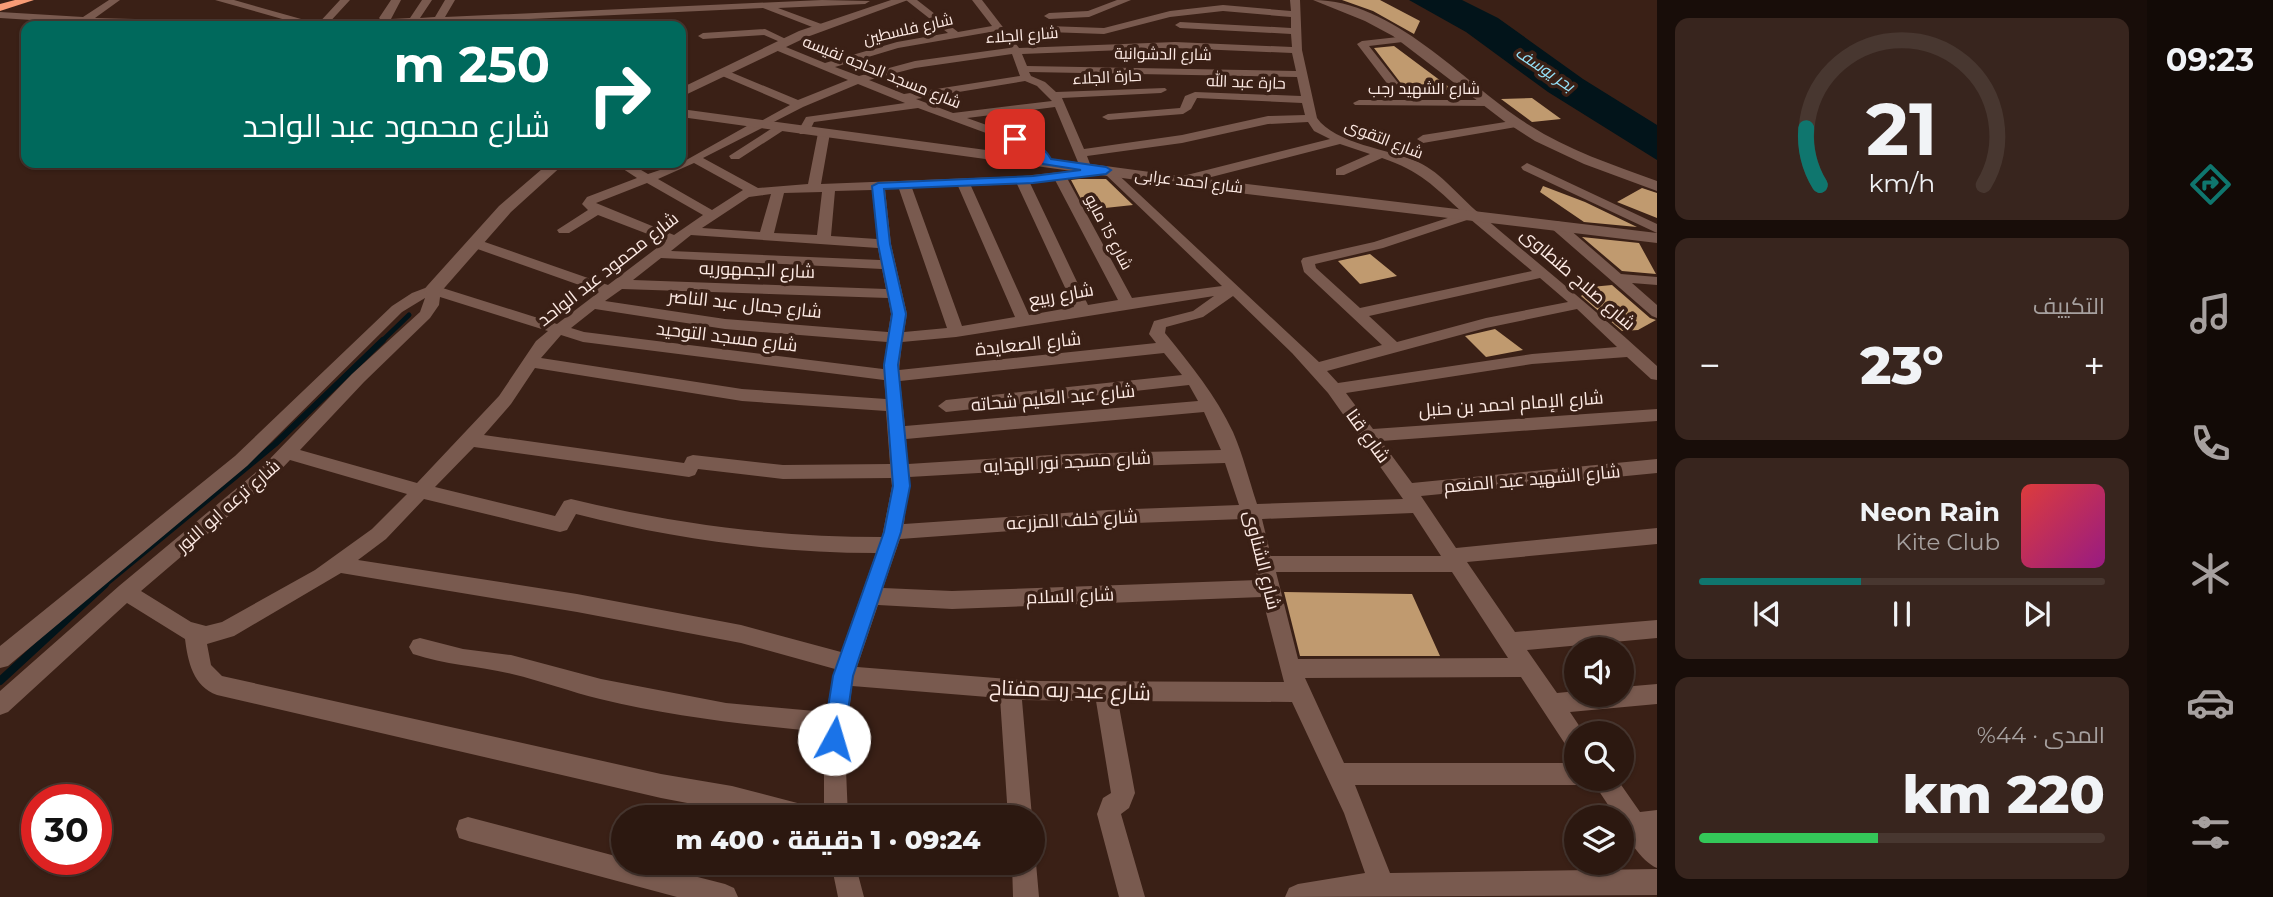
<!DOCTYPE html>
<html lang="ar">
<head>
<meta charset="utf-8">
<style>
  :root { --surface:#2c1810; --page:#38251e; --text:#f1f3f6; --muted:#a6a09f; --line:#483730; --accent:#0f766e }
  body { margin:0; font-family:Montserrat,Cairo,sans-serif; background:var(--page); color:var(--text); direction:rtl; height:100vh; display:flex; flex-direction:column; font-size:26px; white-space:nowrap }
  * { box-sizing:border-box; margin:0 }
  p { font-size:23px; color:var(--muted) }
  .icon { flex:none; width:38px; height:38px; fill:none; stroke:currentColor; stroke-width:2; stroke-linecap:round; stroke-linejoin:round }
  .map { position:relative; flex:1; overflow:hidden; direction:ltr }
  .side { display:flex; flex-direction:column; gap:18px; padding:18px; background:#180d09; width:490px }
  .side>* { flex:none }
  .top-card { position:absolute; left:21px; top:21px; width:665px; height:147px; border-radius:14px; box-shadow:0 2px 5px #0004,0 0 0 2px var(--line); direction:rtl; background:#00695c; color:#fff; overflow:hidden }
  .controls { position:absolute; left:1564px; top:637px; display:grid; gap:14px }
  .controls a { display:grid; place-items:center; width:70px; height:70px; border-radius:50%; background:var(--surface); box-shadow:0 2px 5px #0004,0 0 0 2px var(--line); font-size:35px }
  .speed { position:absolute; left:21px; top:784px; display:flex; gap:14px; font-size:35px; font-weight:700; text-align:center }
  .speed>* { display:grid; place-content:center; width:91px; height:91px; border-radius:50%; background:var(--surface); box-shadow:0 2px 5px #0004,0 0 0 2px var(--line); line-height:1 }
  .speed .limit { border:10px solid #d22; background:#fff; color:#111 }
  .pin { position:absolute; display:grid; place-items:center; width:60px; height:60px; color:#fff; margin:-30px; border-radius:14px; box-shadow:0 4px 10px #0006 }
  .me { position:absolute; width:77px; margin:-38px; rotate:6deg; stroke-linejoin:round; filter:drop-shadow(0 0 5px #0008) }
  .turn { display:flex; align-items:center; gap:24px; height:147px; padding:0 21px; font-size:32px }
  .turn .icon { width:91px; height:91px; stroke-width:2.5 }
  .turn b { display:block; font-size:49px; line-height:60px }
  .big { font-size:52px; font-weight:800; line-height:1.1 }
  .side .card { flex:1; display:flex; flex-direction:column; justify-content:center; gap:10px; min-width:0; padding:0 24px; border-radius:14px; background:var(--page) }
  .side .dial { align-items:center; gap:0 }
  .dial svg { height:182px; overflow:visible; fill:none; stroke:var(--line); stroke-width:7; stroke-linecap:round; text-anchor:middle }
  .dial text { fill:var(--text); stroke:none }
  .song { display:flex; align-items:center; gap:21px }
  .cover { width:84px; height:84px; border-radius:10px; background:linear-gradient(135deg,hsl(0 70% 55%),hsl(310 70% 35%)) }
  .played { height:7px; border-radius:4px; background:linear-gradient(90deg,var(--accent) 40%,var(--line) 40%) }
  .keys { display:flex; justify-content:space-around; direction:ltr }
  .heat { display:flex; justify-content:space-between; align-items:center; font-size:38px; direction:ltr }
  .charge { height:10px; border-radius:5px; background:linear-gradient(90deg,#34c759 44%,var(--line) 0) }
  .trip { position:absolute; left:611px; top:805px; width:434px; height:70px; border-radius:35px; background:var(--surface); box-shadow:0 2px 5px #0004,0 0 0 2px var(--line); font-weight:800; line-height:70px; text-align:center; direction:rtl }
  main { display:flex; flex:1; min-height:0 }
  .tab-bar { display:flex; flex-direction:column; width:126px; justify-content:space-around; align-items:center; background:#120a06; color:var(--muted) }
  .tab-bar .icon { width:49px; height:49px }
  .tab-bar .on { color:var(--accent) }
  .tab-bar b { font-size:32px; color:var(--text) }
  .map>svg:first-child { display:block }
  .water { fill:#02141a }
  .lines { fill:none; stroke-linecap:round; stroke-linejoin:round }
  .stream-far2 { stroke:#02141a; stroke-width:5 }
  .stream-far1 { stroke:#02141a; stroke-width:6 }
  .stream { stroke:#02141a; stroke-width:8 }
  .building { fill:#c09a6f }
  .street { fill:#795a4f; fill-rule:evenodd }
  .secondary { fill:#795a4f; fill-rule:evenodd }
  .highway { fill:#f89c76; fill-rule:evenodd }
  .route { fill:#1a73e8; stroke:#114b97; stroke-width:2 }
  .labels { text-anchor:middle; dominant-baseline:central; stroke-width:7; stroke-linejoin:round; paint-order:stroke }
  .far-street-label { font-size:16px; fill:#fce9e3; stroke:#3a2016 }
  .far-water-label { font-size:16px; font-style:italic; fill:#96e3fb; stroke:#3a2016 }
  .street-label { font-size:18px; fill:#fce9e3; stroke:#3a2016 }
  .near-street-label { font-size:21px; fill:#fce9e3; stroke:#3a2016 }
</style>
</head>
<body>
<main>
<nav class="tab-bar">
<b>09:23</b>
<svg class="icon on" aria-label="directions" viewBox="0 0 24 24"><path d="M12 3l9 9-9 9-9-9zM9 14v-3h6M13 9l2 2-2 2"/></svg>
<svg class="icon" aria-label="music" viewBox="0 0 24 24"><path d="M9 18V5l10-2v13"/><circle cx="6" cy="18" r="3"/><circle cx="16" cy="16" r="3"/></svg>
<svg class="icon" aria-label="phone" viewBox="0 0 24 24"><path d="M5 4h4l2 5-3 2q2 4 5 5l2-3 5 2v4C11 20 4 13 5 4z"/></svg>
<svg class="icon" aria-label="climate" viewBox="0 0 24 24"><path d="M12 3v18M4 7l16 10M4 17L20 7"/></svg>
<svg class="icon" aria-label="car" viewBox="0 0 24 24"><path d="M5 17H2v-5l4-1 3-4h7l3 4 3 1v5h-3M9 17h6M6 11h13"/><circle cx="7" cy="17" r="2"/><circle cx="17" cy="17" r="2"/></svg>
<svg class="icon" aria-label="filters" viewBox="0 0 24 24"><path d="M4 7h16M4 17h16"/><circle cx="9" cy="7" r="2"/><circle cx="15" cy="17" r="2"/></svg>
</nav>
<section class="side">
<div class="card dial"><svg viewBox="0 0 100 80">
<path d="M14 69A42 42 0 1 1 86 69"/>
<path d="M14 69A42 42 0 0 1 8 44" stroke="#0f766e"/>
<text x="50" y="56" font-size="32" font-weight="700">21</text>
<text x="50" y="72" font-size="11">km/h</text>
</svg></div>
<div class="card"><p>التكييف</p>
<div class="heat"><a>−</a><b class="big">23°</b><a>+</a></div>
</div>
<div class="card">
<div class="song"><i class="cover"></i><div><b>Neon Rain</b><p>Kite Club</p></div></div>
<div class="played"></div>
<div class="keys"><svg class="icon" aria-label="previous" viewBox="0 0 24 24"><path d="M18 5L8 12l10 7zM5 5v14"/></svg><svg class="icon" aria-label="pause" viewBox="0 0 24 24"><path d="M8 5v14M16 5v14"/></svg><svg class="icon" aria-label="next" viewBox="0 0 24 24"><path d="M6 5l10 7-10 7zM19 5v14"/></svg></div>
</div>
<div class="card"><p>المدى · 44%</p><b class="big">220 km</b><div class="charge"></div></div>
</section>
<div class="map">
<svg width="1657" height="897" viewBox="0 0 1657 897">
  <rect width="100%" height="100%" fill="#3a2016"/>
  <!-- water -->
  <path class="water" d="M 1409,0 L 1462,0 L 1498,18 L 1583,79 L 1657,125 L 1657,160 L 1548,92 L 1466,32 Z"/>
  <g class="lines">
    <!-- stream-far2 -->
    <path class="stream-far2" d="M 381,342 L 409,315"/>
    <!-- stream-far1 -->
    <path class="stream-far1" d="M 103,586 L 275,444 L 383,340"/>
    <!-- stream -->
    <path class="stream" d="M 0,681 L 105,584"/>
  </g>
  <!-- building -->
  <path class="building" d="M 1342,0 L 1380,0 L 1420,21 L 1414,34 L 1373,11 Z
    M 1394,46 L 1453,90 L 1406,90 L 1374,48 Z
    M 1532,98 L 1561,119 L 1532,122 L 1501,99 Z
    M 1079,179 L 1106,179 L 1133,205 L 1105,208 L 1097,196 L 1081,199 L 1071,180 Z
    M 1543,186 L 1585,202 L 1637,227 L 1584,222 L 1540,192 Z
    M 1642,188 L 1657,193 L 1657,218 L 1617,202 Z
    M 1582,237 L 1639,243 L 1656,274 L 1622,271 Z
    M 1370,254 L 1397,276 L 1360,284 L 1338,261 Z
    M 1612,285 L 1650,318 L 1656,320 L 1638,330 L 1622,331 L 1581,296 L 1591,287 Z
    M 1495,329 L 1523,350 L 1486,357 L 1465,336 Z
    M 1284,592 L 1412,594 L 1440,656 L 1300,656 Z"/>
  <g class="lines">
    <!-- street -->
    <path class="street" d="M 109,0 L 120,0 L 95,18 L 291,23 L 296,26 L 126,26 L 0,18 L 0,12 L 83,17 Z
      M 340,0 L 350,0 L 326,26 L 316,26 Z
      M 391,0 L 401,0 L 391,19 L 410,18 L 422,0 L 432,0 L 420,18 L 435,17 L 445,0 L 455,0 L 445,17 L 822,0 L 870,1 L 865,4 L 778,8 L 824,25 L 825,27 L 820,30 L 763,8 L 380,26 L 383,22 L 379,18 Z
      M 906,0 L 917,0 L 958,32 L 992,26 L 972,0 L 982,0 L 1019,48 L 1175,42 L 1292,47 L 1291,34 L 1180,28 L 1175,25 L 1180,22 L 1291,28 L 1291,17 L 1223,11 L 1170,17 L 1104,34 L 1048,32 L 1043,29 L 1048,26 L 1104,28 L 1170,11 L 1223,5 L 1291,11 L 1290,0 L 1300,0 L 1302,50 L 1317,118 C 1335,144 1389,149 1418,162 C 1442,173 1459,197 1479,213 C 1539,264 1599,313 1657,366 L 1657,380 L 1651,379 L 1627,357 L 1532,364 L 1346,393 L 1373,429 L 1657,409 L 1657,421 L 1381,441 L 1412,483 L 1657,459 L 1657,473 L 1421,496 L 1456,548 L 1657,528 L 1657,544 L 1467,562 L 1515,632 L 1657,620 L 1657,638 L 1527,650 L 1557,693 L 1577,691 L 1577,695 L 1622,695 L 1622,687 L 1657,684 L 1657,704 L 1570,712 L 1584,733 L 1577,733 L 1577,753 L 1569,750 L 1521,677 L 1305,678 L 1344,763 L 1577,763 L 1577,779 L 1587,779 L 1577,785 L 1355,785 L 1390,873 L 1657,869 L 1657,895 L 1285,897 L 1289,888 L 1298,884 L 1365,873 L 1344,813 L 1292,702 L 1118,701 L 1135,793 L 1129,808 L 1121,814 L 1145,897 L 1119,897 L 1097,814 L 1103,798 L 1111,793 L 1096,701 L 1022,700 L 1032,817 L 1008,817 L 1000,698 L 852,686 L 845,746 L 848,817 L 824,817 L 824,732 C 748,725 674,717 600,699 C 571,692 542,681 512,674 C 479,666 445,665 413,654 L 409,647 L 413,640 L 420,638 L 463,649 L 511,655 L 601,679 L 726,703 L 826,712 L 835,669 L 741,643 L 577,612 L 341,573 L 234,636 L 207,644 L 211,665 L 222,676 L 661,774 L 732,786 L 805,805 L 813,809 L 817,817 L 761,817 L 661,798 L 217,695 C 193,686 188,662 185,639 L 127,603 L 8,712 L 0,715 L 0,691 L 119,586 L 261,468 L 352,374 L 420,312 L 425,298 L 402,312 L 247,466 L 8,666 L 0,668 L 0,646 L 235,456 L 392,306 L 412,293 L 433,285 L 557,324 L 599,292 L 469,246 L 469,240 L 479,240 L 608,285 L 666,241 L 598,215 L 569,233 L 559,233 L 557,230 L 588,210 L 582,204 L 587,197 L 637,178 L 614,163 L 629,163 L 648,174 L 681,163 L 754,122 L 761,121 L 790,105 L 720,75 L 720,71 L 728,71 L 798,100 L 848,80 L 773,49 L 773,45 L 781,45 L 825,63 L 897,42 L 948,33 ZM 996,31 L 1009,48 L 915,61 L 859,76 L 835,67 L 898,48 ZM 1175,48 L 1292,53 L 1296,71 L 1027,66 L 1022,54 ZM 1012,54 L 1020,76 L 904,94 L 869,80 L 915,68 ZM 1029,72 L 1297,77 L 1301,96 L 1195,92 L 1185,96 L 1180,108 L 1108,114 L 1102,117 L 1108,120 L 1183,114 L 1191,109 L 1197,98 L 1302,103 L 1305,115 L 1268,116 L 1182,135 L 1084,149 L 1062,98 L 1161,93 L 1167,90 L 1165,88 L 1056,92 L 1045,82 L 1031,76 ZM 1025,81 L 1037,86 L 1052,101 L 953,113 L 916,99 ZM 858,84 L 905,103 L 806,117 L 798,131 L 800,134 L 808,134 L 814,122 L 918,108 L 1032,150 L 1043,165 L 1047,166 L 1053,162 L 1040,144 L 967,118 L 1055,107 L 1080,167 L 1084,168 L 1090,164 L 1087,156 L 1182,143 L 1268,124 L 1308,122 L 1314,131 L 1330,139 L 1175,178 L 1174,181 L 1180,185 L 1340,144 L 1370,154 L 1336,169 L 1336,175 L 1344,175 L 1382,158 C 1420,171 1434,186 1463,213 L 1374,242 L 1303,258 L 1301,261 L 1304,272 L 1382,345 L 1319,362 L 1110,167 L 1022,176 L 821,184 L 830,133 L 824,129 L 818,133 L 808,184 L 758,188 L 703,158 L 803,107 ZM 694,163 L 743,190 L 712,210 L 658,179 ZM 1105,174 L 1222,286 L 1132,298 L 1067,178 ZM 1055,180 L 1118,300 L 1088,305 L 1030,183 ZM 647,183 L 703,215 L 674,235 L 596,203 ZM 1017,184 L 1074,307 L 1029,315 L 971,186 ZM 958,186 L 1015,317 L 962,326 L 912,188 ZM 885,189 L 899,189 L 947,328 L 904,332 L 907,314 L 891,244 ZM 872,190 L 877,239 L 831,236 L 835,191 ZM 822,192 L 817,235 L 774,233 L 784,193 ZM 771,194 L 760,232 L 702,228 L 749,197 ZM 1470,219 L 1532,271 L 1360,308 L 1316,268 L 1315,264 L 1383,248 ZM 691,235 L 878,248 L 880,260 L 671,251 ZM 661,258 L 882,269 L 886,289 L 633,280 ZM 1540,278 L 1568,302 L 1486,318 L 1397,342 L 1369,316 ZM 622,289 L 888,298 L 891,314 L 888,332 L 725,319 L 605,301 ZM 1214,296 L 1193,311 L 1154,321 L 1149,334 L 1156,343 L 899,370 L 902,342 L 956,337 ZM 1233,296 L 1292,353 L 1328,393 L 1403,499 L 1257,504 C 1249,480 1243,455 1233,432 C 1216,396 1191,365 1165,333 L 1166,327 L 1203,317 ZM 440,297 L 548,331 L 536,341 L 499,396 L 417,483 L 300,450 L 364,382 L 430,318 L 439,305 ZM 595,309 L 725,329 L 887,342 L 883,369 L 584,332 L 571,328 ZM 1577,309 L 1617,347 L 1532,354 L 1338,383 L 1327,371 L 1486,328 ZM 561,335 L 583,342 L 884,380 L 886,399 L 742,389 L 541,358 ZM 1164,353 L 1182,375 L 946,400 L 938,406 L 946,412 L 1189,385 L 1198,401 L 905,426 L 900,381 ZM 535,368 L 742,401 L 886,411 L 890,464 L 783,465 L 693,455 L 687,457 L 684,463 L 484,435 L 511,404 ZM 1204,412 L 1221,450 L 1067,454 L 908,464 L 906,439 ZM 474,447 L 689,477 L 695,475 L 698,469 L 783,479 L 891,478 L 892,486 L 882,537 C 775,537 674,524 571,499 L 564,501 L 555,516 L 435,487 ZM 290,460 L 407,494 L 372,529 L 315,570 L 222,622 L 206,626 L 191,622 L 141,591 L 273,478 ZM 1225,463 L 1239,505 L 1108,510 L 904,524 L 909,477 L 1067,468 ZM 424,499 L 560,532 L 567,530 L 576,514 C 675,539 773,553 876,553 L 841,652 L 741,625 L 577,594 L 358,560 L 386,539 ZM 1413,513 L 1441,556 L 1271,556 L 1262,519 ZM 1243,519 L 1258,580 L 952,591 L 883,588 L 900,539 L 1108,524 ZM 1276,572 L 1452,572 L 1508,658 L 1298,659 ZM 1262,597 L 1284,682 L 1034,681 L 857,667 L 878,605 L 952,609 Z
      M 1117,0 L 1131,0 L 1089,17 L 1049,19 L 1044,16 L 1049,13 L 1088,11 Z
      M 765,29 L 792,42 L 787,45 L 764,35 L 703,39 L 698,36 L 703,33 Z
      M 1407,36 L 1411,37 L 1411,41 L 1369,46 L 1399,84 L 1389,86 L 1357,44 L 1362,41 Z
      M 1359,100 L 1489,100 L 1495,103 L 1489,106 L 1355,105 L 1353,103 Z
      M 1518,120 L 1524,124 L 1522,126 L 1423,143 L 1417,139 L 1423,135 Z
      M 777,125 L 787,128 L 739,159 L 731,159 L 729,156 Z
      M 1527,163 L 1657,224 L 1657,233 L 1523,170 L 1521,167 Z
      M 1556,221 L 1561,222 L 1621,274 L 1657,277 L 1657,285 L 1632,283 L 1657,305 L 1657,318 L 1652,316 L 1551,228 L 1551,222 Z
      M 1591,779 L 1617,779 L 1640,812 L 1657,810 L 1657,868 C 1642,862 1622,834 1622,817 L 1616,817 Z
      M 468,817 L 623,858 L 623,863 L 643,863 L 725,884 L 734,888 L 738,897 L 677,897 L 468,841 L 459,838 L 456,829 L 459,820 Z
      M 1032,854 L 1036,863 L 1039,897 L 1013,897 L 1012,863 L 1032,863 Z
      M 831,863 L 855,863 L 864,897 L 838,897 Z"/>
    <!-- secondary -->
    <path class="secondary" d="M 215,0 L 234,0 L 326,26 L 307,26 Z
      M 891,0 L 908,0 L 807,37 L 681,97 L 681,88 L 799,31 Z
      M 1313,0 C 1395,0 1464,84 1529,125 C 1568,150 1613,165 1657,181 L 1657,191 L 1584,164 L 1535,141 L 1504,121 L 1393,36 L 1365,21 Z
      M 681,109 L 1180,176 L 1657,233 L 1657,243 L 1180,186 L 681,117 Z
      M 549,163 L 565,163 L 511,212 L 439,294 L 427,294 L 424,290 L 427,286 L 499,206 Z"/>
    <!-- highway -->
    <path class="highway" d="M 15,0 L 34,0 L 0,11 L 0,4 Z"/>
  </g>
  <!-- route -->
  <path class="route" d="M 1011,137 C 1027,136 1043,145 1051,159 L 1106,167 L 1111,170 L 1106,174 L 1033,183 L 884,189 L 890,244 L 906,314 L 898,365 L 910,486 L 901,532 L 853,676 L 844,739 L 841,746 L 834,749 L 826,746 L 823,739 L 833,676 L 884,532 L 893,486 L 884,365 L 892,314 L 878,244 L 872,186 L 878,183 L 1033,176 L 1081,170 L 1043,164 L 1035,151 L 1011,142 Z"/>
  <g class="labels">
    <!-- far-street labels -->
    <g class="far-street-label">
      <text transform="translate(908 29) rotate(-13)">شارع فلسطين</text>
      <text transform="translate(1022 35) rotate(-4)">شارع الجلاء</text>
      <text transform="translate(1163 54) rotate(1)">شارع الدشوانية</text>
      <text transform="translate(882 72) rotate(22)">شارع مسجد الحاجه نفيسه</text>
      <text transform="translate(1107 77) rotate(-3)">حارة الجلاء</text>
      <text transform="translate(1246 82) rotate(2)">حارة عبد الله</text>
      <text x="1424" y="88">شارع الشهيد رجب</text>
      <text transform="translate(1384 139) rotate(21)">شارع التقوى</text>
      <text transform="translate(1189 181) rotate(7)">شارع احمد عرابى</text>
      <text transform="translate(1109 232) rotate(62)">شارع 15 مايو</text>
    </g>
    <!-- far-water labels -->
    <g class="far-water-label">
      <text transform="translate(1545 69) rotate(34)">بحر يوسف</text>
    </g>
    <!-- street labels -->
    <g class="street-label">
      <text transform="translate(608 269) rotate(-38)">شارع محمود عبد الواحد</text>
      <text transform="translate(757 270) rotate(2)">شارع الجمهوريه</text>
      <text transform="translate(1578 279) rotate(41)">شارع صلاح طنطاوى</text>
      <text transform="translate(1061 295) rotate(-10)">شارع ربيع</text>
      <text transform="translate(745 304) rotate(6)">شارع جمال عبد الناصر</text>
      <text transform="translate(727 337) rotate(7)">شارع مسجد التوحيد</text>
      <text transform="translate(1028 344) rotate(-6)">شارع الصعايدة</text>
      <text transform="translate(1053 398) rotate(-5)">شارع عبد العليم شحاته</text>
      <text transform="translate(1511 404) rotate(-4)">شارع الإمام احمد بن حنبل</text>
      <text transform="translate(1368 436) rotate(54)">شارع قنا</text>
      <text transform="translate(1067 462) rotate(-3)">شارع مسجد نور الهدايه</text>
      <text transform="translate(1532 479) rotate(-5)">شارع الشهيد عبد المنعم</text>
      <text transform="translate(228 506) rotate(-41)">شارع ترعه ابو النور</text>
      <text transform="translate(1072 520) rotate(-3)">شارع خلف المزرعه</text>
      <text transform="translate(1262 560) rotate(76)">شارع الشناوى</text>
      <text transform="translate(1070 596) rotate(-2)">شارع السلام</text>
    </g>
    <!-- near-street labels -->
    <g class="near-street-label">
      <text transform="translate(1070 690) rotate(2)">شارع عبد ربه مفتاح</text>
    </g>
  </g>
</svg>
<div class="controls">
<a><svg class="icon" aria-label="sound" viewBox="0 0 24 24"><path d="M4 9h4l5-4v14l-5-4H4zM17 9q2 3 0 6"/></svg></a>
<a><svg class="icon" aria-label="search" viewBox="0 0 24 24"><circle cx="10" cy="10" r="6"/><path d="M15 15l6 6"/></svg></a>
<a><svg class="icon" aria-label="layers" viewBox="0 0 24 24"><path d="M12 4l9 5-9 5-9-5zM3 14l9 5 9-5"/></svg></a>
</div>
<div class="speed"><div class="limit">30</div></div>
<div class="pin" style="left:1015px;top:139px;background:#d93025"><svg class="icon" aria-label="arrive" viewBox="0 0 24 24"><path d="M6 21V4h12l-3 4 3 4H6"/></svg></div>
<svg class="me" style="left:834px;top:739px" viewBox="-20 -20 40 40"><circle r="19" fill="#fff"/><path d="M0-13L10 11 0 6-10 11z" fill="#1a73e8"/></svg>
<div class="trip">09:24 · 1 دقيقة · 400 m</div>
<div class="top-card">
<div class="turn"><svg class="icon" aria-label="right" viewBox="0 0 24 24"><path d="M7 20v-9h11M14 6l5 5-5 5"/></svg><div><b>250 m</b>شارع محمود عبد الواحد</div></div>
</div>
</div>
</main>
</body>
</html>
